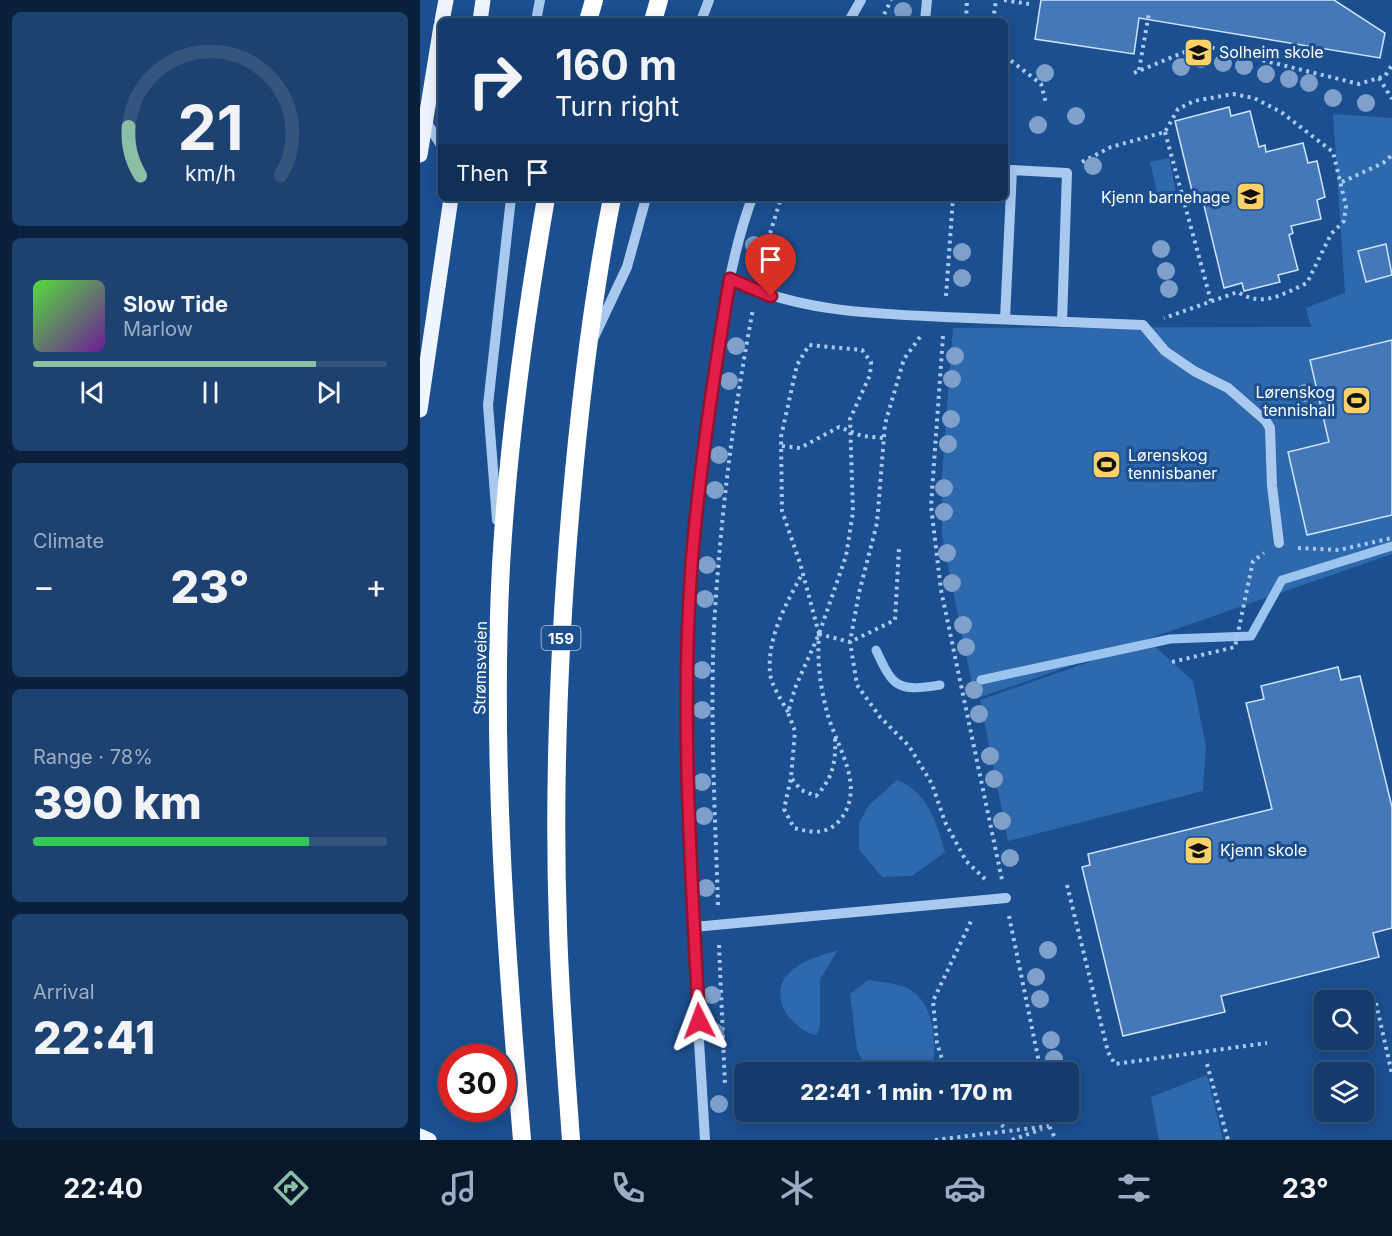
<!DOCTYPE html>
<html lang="en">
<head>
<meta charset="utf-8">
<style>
  :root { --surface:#143b6b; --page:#1d4271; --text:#f1f3f6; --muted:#9dadc1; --line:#33557e; --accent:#8abfa5 }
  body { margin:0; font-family:Inter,sans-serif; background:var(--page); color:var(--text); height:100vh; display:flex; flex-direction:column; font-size:22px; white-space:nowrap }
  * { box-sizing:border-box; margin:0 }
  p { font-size:20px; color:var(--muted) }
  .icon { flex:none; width:33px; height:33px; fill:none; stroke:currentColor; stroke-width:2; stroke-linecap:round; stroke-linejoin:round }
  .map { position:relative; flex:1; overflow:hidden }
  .side { display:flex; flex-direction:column; gap:12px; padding:12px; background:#0b203b; width:420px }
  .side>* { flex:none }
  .banner { position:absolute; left:18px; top:18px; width:570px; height:183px; border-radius:9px; box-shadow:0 3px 15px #0003,0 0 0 2px var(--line); background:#143b6b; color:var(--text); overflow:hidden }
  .tools { position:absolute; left:894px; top:990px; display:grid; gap:12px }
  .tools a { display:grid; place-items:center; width:60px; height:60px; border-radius:9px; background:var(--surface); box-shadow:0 3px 15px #0003,0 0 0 2px var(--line); font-size:30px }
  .speed { position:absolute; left:18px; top:1044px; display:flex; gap:12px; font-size:30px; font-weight:700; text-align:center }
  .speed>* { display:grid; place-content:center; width:78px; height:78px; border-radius:50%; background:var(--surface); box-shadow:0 3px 15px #0003,0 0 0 2px var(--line); line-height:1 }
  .speed .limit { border:9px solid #d22; background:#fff; color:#111 }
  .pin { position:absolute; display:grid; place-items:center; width:51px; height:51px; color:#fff; margin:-62px -26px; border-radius:50% 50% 50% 0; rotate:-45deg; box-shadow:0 0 6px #0007 }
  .pin .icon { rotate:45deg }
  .me { position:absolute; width:66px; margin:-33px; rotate:357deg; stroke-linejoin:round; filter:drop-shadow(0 0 4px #0008) }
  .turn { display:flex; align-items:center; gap:21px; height:126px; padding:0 18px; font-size:27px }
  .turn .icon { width:78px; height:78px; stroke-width:2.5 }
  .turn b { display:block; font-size:42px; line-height:51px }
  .then { display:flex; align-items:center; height:57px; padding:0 18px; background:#0003; gap:12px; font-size:22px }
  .big { font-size:45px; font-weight:800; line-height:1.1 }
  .side .card { flex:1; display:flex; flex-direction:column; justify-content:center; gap:9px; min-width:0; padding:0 21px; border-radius:9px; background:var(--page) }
  .side .dial { align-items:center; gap:0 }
  .dial svg { height:156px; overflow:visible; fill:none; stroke:var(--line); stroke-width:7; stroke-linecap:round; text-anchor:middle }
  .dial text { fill:var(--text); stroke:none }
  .song { display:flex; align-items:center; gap:18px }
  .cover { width:72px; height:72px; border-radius:9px; background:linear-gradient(135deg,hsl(110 70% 55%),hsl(280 70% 35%)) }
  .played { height:6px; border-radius:3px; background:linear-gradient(90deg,var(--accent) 80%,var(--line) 80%) }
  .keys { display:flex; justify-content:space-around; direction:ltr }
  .heat { display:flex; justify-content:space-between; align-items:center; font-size:33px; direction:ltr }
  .charge { height:9px; border-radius:4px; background:linear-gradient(90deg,#34c759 78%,var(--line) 0) }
  .trip { position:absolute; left:314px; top:1062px; width:345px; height:60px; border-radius:9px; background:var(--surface); box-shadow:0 3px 15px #0003,0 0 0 2px var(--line); font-weight:800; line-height:60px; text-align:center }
  .tab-bar { display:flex; height:96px; justify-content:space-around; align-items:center; background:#08182b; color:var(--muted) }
  .tab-bar .icon { width:42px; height:42px }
  .tab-bar .on { color:var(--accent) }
  .tab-bar b { font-size:27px; color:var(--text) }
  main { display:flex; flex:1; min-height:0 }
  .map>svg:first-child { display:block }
  .green { fill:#2e69ad }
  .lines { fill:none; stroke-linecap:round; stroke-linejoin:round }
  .stream { stroke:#9cc4f0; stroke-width:9 }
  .building { fill:#4478b7; stroke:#cfe3fa; stroke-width:1.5 }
  .path { stroke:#a9c9ee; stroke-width:4; stroke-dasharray:3 4.5; stroke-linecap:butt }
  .minor { stroke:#a9c9ee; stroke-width:10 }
  .major { stroke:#f0f6ff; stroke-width:15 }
  .highway { stroke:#fff; stroke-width:18 }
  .tree { fill:#7ea0ca }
  .route-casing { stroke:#92132f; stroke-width:15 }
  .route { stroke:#e11d48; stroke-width:10 }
  .labels { text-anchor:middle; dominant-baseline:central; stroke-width:6; stroke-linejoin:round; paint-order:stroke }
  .shield { fill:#1b4f8f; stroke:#bbcadd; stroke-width:1.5 }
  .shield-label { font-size:15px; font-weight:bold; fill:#fff }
  .poi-label { font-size:16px; fill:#fff; stroke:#1b4f8f; text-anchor:start }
  .street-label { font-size:16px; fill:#fff; stroke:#1b4f8f }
</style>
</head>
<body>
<main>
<section class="side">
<div class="card dial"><svg viewBox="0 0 100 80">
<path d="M14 69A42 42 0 1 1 86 69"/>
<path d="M14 69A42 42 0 0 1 8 44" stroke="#8abfa5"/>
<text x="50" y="56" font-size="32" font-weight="700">21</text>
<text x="50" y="72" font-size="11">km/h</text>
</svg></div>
<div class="card">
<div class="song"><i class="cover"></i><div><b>Slow Tide</b><p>Marlow</p></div></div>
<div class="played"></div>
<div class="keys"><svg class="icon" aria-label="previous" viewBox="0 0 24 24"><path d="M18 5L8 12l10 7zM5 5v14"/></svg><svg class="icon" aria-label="pause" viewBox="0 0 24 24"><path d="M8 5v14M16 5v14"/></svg><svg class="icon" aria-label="next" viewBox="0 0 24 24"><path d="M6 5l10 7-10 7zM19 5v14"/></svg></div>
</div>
<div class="card"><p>Climate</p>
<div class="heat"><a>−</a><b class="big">23°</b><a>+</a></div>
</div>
<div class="card"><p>Range · 78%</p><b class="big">390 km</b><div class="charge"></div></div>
<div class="card"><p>Arrival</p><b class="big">22:41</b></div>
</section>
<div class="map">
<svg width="972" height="1140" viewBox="0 0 972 1140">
  <rect width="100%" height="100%" fill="#1b4f8f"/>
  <!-- green -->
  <path class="green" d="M 913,114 L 972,118 L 972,554 L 555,699 L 522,536 L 522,476 L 533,328 L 891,327 L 886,308 L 925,293 Z
    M 749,158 L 756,193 L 738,197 L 730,162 Z
    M 729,641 L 773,681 L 786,747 L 783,791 L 588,841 L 560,700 Z
    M 477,780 C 507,791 517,823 525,852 L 492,876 L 462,877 L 439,849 L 439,823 L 449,805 Z
    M 418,950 L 400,979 L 400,1027 L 396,1035 C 372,1030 347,997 368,974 C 380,961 402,955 418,950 Z
    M 448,980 C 460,982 474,983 485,987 C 514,998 518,1045 512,1071 L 448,1072 L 437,1050 L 430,994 Z
    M 787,1075 L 803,1140 L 739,1140 L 731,1097 Z"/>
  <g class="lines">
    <!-- stream -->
    <path class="stream" d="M 456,650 C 473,687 477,692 520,685
      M 561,680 L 750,639 L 831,636 L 862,580 L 972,546"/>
  </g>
  <!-- building -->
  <path class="building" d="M 621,0 L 914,0 L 965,33 L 960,58 L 719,18 L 714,54 L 615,39 Z
    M 809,107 L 811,116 L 830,111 L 839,147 L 845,145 L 846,152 L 883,143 L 888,163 L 897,161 L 905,197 L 897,200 L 901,219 L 871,226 L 873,233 L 869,235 L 878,270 L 858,275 L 860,282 L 824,291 L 822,283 L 804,288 L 781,193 L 773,195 L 755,121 Z
    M 966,244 L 972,275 L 946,282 L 938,251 Z
    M 972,340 L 972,515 L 887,535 L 868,452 L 909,442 L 890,360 Z
    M 918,667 L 921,680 L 940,676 L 972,807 L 972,928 L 953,933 L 959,957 L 801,996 L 805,1012 L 703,1036 L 662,867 L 670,865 L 668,854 L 852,809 L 826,703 L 844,699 L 841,686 Z"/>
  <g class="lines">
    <!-- path -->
    <path class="path" d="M 584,0 L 609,4
      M 461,21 L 471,0
      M 546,21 L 547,0
      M 573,21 L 576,0
      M 585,56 L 621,84 L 626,103
      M 719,70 L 729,13
      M 714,73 L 774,48 L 793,48 L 939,84 L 965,76 L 972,65
      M 959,78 L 972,99
      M 745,132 L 791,301
      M 662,162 L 691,147 L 745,132 L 758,109 L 774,101 L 813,94 L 834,98 L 861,112 L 913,152 L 926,206 L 924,221 L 911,234 L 887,283 C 863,294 843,308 818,292 L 744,318
      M 922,182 L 963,163 L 972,155
      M 339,269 L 361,198
      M 526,296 L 533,198
      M 523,336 L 511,506 L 521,590 L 582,880
      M 500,337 L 484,359 L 465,424 L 457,523 L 439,593 L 430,642 L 437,685 L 460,717 L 489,746 L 512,784 L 525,822 L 546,861 L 565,879
      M 362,446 L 380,448 L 419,427 L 442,436 L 464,438
      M 878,548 L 919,550 L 972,538
      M 399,634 L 380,563 L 362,511 L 361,437 L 377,365 L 389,345 L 442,350 L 451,362 L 450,375 L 430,419 L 433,512 L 426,556 L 399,634 L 375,688 L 368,713 L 375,731 L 371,778 L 364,809 L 374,828 C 392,833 407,835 420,820 C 447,786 416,747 407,712 C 400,686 397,661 399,634
      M 399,634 L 430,642 L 475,620 L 479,548
      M 752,662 L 815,647 L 833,561 L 844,553
      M 368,712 C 362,701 351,685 350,673 C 347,637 366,604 382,574
      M 372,779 L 381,790 L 396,796 C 413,778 416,762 415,738
      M 647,885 L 688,1052 L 695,1064 L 847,1043
      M 298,905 C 295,813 290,720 294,628 C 300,521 313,414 333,309
      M 589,916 L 621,1072
      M 299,945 L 305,1085
      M 956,1003 L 972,1074
      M 787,1064 L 808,1140
      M 526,1072 L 517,1043 L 513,1001 L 551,921
      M 563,1112 L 587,1129
      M 627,1112 L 629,1126 L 636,1140
      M 515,1140 L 629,1126
      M 592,1140 L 622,1129"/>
    <!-- minor -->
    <path class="minor" d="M 116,21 L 120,0
      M 281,21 L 289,0
      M 429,21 L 441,0
      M 505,21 L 507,0
      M 5,120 L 21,145
      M 310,279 C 384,315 468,314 549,318 C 607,320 665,323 723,325 L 745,351 L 774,371 L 808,388 L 846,421 L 850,428 L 852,486 L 859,543
      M 585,319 L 592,170 L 647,173 L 642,322
      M 174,337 L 207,267 L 226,198
      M 77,520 L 68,405 L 91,198
      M 274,927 L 586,898
      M 285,1140 C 274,948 257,751 272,559 C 276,507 284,455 291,403 C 300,335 308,263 332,198"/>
    <!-- major -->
    <path class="major" d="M 22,21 L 26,0
      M 60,21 L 63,0
      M 0,155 L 21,26
      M 0,410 L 31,198
      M 0,1136 L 9,1140"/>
    <!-- highway -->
    <path class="highway" d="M 168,21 L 174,0
      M 233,21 L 239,0
      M 102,1140 C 86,949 71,757 81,566 C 88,443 105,319 126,198
      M 151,1140 C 146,1069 140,998 138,927 C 133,786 139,644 151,504 C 160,402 172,299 192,198"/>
  </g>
  <!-- trees -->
  <g class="tree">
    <circle cx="483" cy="11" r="9"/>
    <circle cx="781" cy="59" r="9"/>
    <circle cx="803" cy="63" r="9"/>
    <circle cx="824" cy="66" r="9"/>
    <circle cx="761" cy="67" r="9"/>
    <circle cx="625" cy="73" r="9"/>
    <circle cx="846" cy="74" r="9"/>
    <circle cx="869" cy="79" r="9"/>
    <circle cx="889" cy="83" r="9"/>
    <circle cx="913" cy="98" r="9"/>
    <circle cx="946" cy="103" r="9"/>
    <circle cx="656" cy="116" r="9"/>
    <circle cx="618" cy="125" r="9"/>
    <circle cx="673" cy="166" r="9"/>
    <circle cx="334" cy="245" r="9"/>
    <circle cx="741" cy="249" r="9"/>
    <circle cx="542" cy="252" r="9"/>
    <circle cx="746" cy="271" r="9"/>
    <circle cx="542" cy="278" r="9"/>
    <circle cx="749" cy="289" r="9"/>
    <circle cx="316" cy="346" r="9"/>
    <circle cx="535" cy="356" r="9"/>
    <circle cx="532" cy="379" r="9"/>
    <circle cx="309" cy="381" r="9"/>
    <circle cx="885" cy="393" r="9"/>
    <circle cx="531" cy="419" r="9"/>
    <circle cx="528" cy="444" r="9"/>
    <circle cx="299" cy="455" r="9"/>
    <circle cx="524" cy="488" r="9"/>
    <circle cx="295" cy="490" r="9"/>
    <circle cx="524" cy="512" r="9"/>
    <circle cx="527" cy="553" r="9"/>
    <circle cx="287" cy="565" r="9"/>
    <circle cx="532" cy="583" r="9"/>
    <circle cx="285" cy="599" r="9"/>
    <circle cx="543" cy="625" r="9"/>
    <circle cx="546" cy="647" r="9"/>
    <circle cx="282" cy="670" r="9"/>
    <circle cx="554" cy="690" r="9"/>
    <circle cx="282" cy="710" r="9"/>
    <circle cx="559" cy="714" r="9"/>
    <circle cx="570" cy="756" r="9"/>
    <circle cx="574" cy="779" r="9"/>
    <circle cx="282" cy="782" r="9"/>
    <circle cx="284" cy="816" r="9"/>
    <circle cx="582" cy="821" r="9"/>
    <circle cx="590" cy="858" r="9"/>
    <circle cx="286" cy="888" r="9"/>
    <circle cx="628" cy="950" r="9"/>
    <circle cx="616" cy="977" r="9"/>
    <circle cx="292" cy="995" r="9"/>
    <circle cx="620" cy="999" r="9"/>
    <circle cx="295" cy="1032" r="9"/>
    <circle cx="631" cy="1040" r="9"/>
    <circle cx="634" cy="1059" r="9"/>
    <circle cx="299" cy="1104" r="9"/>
  </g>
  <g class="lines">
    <defs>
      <path id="route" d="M 279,1021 C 271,868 260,712 272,558 C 280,465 294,372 310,279 L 351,296"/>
    </defs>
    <!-- route casing -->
    <use href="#route" class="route-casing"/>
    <!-- route -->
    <use href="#route" class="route"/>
  </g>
  <!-- icons -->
  <defs>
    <symbol id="school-square" viewBox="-11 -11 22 22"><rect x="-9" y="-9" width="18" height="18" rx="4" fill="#ffd166" stroke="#1b4f8f"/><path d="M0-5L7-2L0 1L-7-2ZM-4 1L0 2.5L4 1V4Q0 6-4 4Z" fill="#111"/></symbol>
    <symbol id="stadium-square" viewBox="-11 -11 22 22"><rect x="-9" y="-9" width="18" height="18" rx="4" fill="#ffd166" stroke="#1b4f8f"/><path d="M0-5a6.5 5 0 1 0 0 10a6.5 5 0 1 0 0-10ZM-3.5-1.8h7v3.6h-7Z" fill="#111"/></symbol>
  </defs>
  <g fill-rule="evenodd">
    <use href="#school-square" x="762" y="36" width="33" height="33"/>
    <use href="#school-square" x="814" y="180" width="33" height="33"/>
    <use href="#stadium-square" x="920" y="384" width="33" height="33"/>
    <use href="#stadium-square" x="670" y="448" width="33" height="33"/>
    <use href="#school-square" x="762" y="834" width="33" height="33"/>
  </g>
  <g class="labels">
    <!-- shield labels -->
    <rect class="shield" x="121.5" y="626" width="39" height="24" rx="4.5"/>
    <g class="shield-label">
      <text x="141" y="638">159</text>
    </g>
    <!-- poi labels -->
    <g class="poi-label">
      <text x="799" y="52">Solheim skole</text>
      <text x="810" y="197" text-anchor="end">Kjenn barnehage</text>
      <text x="915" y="392" text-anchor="end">Lørenskog<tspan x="915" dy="18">tennishall</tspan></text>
      <text x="708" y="455">Lørenskog<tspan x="708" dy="18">tennisbaner</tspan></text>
      <text x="800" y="850">Kjenn skole</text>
    </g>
    <!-- street labels -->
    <g class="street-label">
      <text transform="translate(60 668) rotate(-89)">Strømsveien</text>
    </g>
  </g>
</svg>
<div class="tools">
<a><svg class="icon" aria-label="search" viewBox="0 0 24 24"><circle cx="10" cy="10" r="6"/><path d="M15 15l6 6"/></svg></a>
<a><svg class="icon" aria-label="layers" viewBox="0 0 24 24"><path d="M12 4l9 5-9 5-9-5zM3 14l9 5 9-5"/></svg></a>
</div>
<div class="speed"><div class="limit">30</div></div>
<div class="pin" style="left:351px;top:296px;background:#d93025"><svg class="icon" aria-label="arrive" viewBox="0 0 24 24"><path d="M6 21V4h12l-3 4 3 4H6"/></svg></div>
<svg class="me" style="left:279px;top:1021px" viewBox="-20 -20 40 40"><path d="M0-17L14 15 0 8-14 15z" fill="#e11d48" stroke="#fff" stroke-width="4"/></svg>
<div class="trip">22:41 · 1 min · 170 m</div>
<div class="banner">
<div class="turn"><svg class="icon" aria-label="right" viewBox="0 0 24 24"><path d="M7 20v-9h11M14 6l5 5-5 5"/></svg><div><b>160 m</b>Turn right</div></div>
<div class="then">Then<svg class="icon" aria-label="arrive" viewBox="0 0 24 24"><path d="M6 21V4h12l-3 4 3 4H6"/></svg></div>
</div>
</div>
</main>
<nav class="tab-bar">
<b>22:40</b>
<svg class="icon on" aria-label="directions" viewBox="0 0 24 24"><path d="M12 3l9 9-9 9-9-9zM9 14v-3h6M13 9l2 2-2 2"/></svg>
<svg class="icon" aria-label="music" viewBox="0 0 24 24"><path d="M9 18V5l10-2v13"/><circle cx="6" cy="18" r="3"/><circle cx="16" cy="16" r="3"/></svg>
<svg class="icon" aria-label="phone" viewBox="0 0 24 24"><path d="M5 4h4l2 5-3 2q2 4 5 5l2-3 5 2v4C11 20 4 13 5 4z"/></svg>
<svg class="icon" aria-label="climate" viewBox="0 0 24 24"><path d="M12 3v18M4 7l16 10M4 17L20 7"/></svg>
<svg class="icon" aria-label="car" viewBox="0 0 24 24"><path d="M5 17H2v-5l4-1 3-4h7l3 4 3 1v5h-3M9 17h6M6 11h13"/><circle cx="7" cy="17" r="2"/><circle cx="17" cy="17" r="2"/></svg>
<svg class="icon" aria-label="filters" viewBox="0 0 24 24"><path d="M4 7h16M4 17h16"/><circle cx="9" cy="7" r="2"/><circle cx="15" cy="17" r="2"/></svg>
<b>23°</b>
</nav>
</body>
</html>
